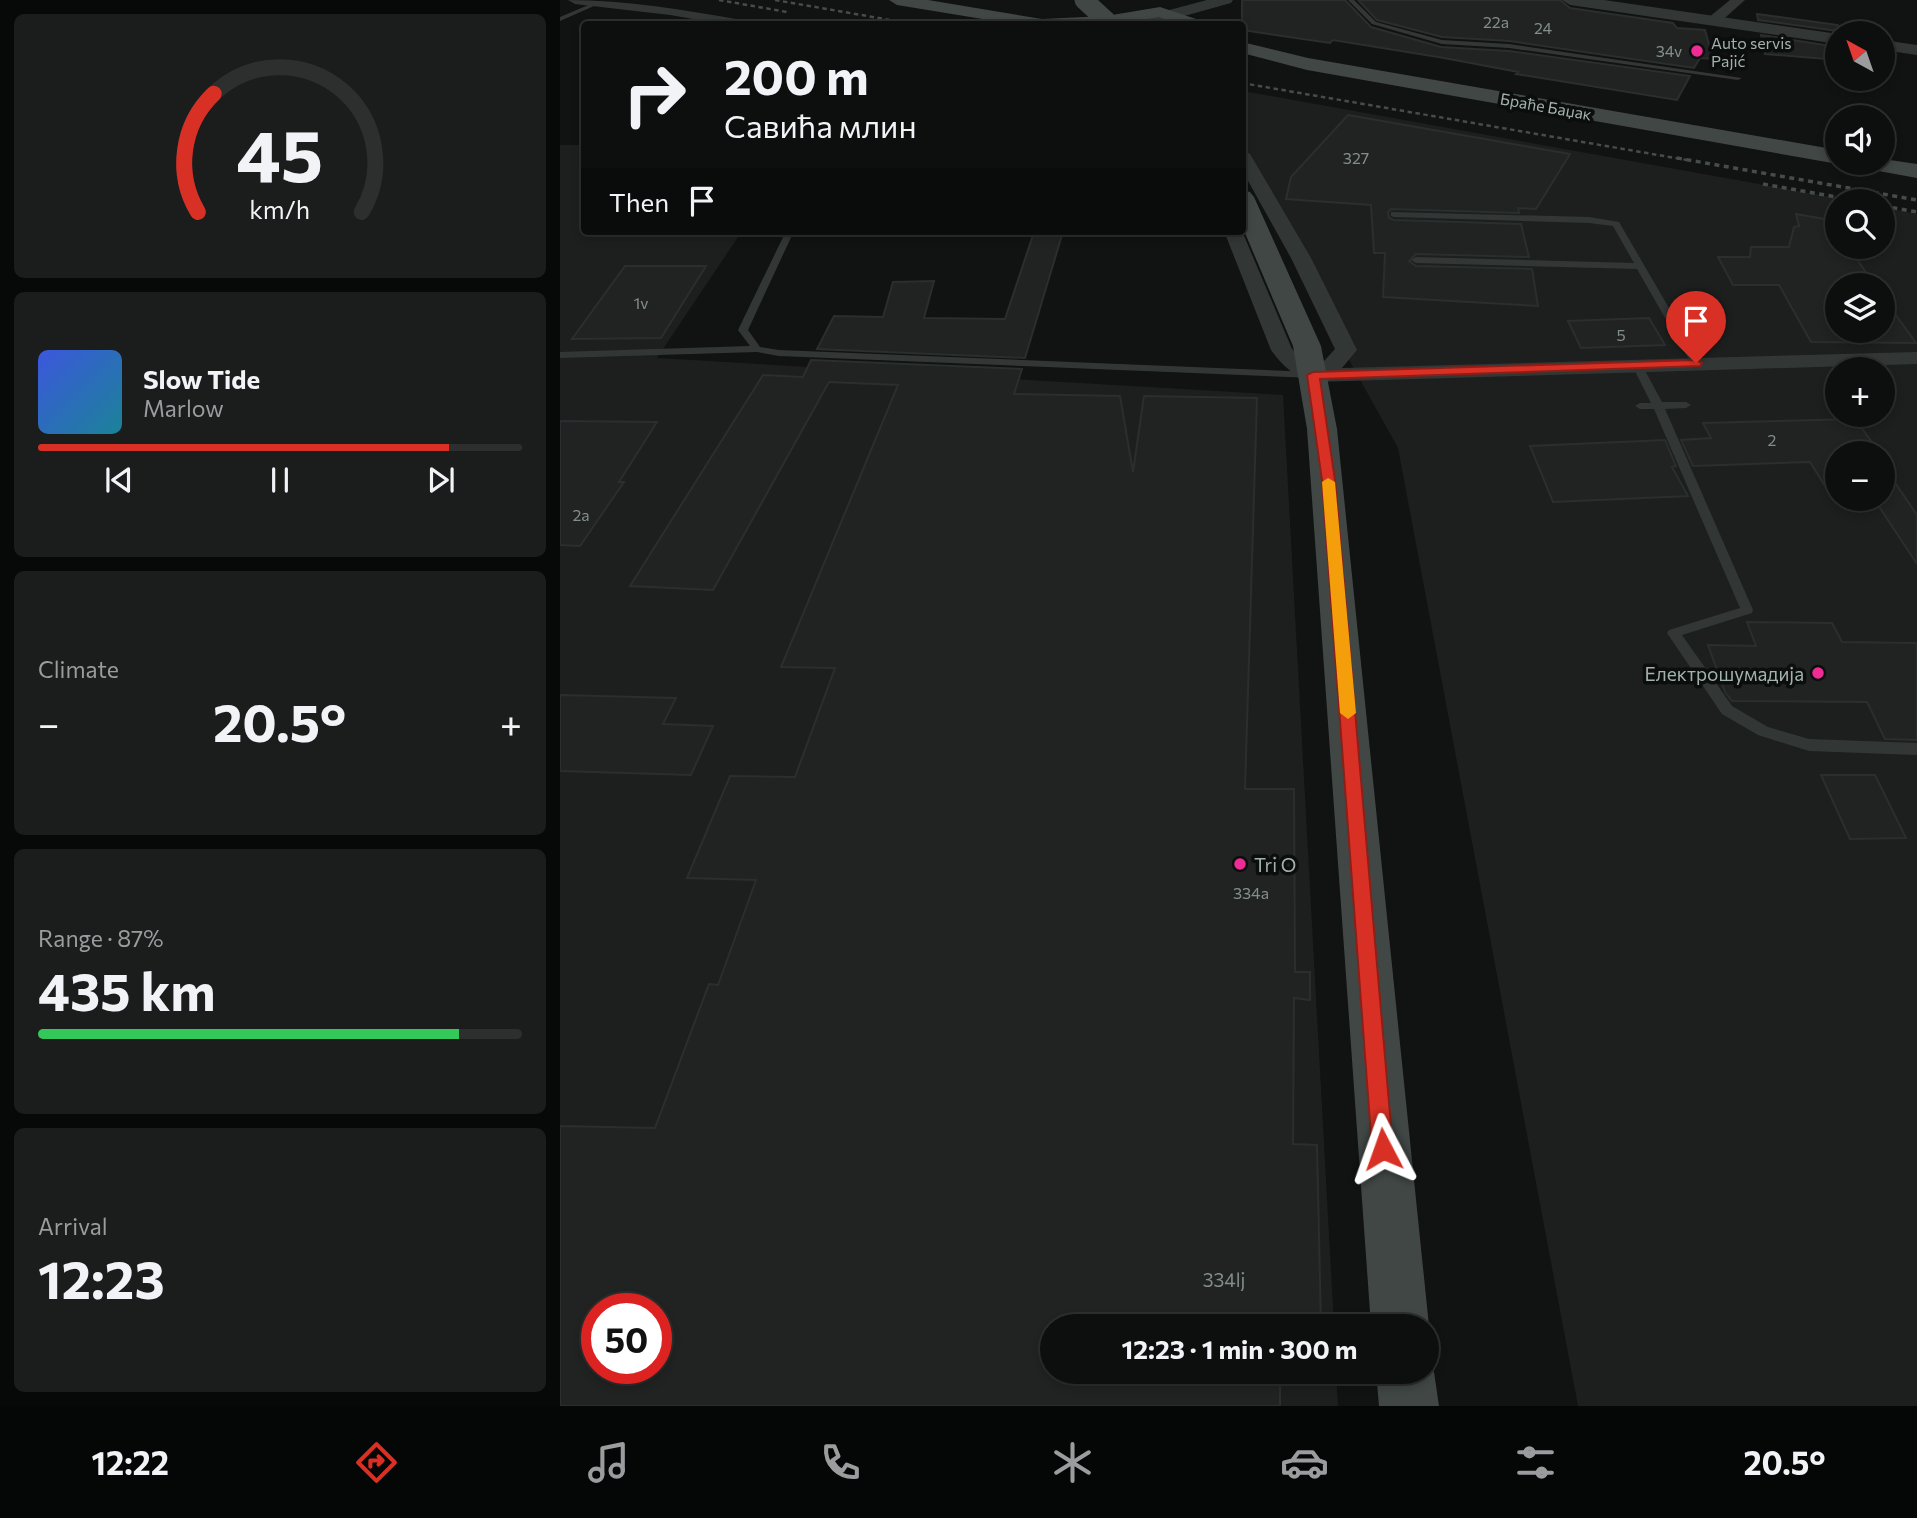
<!DOCTYPE html>
<html lang="en">
<head>
<meta charset="utf-8">
<style>
  :root { --surface:#0d0e0e; --page:#1b1c1c; --text:#f1f3f6; --muted:#9a9c9e; --line:#2d2e2e; --accent:#d93025 }
  body { margin:0; font-family:Commissioner,sans-serif; background:var(--page); color:var(--text); height:100vh; display:flex; flex-direction:column; font-size:26px; white-space:nowrap }
  * { box-sizing:border-box; margin:0 }
  p { font-size:23px; color:var(--muted) }
  .icon { flex:none; width:38px; height:38px; fill:none; stroke:currentColor; stroke-width:2; stroke-linecap:round; stroke-linejoin:round }
  .map { position:relative; flex:1; overflow:hidden }
  .drawer { display:flex; flex-direction:column; gap:14px; padding:14px; background:#070808; width:560px }
  .drawer>* { flex:none }
  .banner { position:absolute; left:21px; top:21px; width:665px; height:214px; border-radius:7px; box-shadow:0 4px 10px #0003,0 0 0 2px var(--line); background:#0d0e0e; color:var(--text); overflow:hidden }
  .needle { width:46px; rotate:320deg }
  .tools { position:absolute; left:1265px; top:21px; display:grid; gap:14px }
  .tools a { display:grid; place-items:center; width:70px; height:70px; border-radius:50%; background:var(--surface); box-shadow:0 4px 10px #0003,0 0 0 2px var(--line); font-size:35px }
  .speed { position:absolute; left:21px; top:1293px; display:flex; gap:14px; font-size:35px; font-weight:700; text-align:center }
  .speed>* { display:grid; place-content:center; width:91px; height:91px; border-radius:50%; background:var(--surface); box-shadow:0 4px 10px #0003,0 0 0 2px var(--line); line-height:1 }
  .speed .limit { border:10px solid #d22; background:#fff; color:#111 }
  .pin { position:absolute; display:grid; place-items:center; width:60px; height:60px; color:#fff; margin:-72px -30px; border-radius:50% 50% 50% 0; rotate:-45deg; box-shadow:0 0 7px #0007 }
  .pin .icon { rotate:45deg }
  .me { position:absolute; width:77px; margin:-38px; rotate:356deg; stroke-linejoin:round; filter:drop-shadow(0 0 5px #0008) }
  .turn { display:flex; align-items:center; gap:24px; height:147px; padding:0 28px; font-size:32px }
  .turn .icon { width:91px; height:91px; stroke-width:2.5 }
  .turn b { display:block; font-size:49px; line-height:60px }
  .then { display:flex; align-items:center; height:66px; padding:0 28px; background:#0003; gap:14px; font-size:26px }
  .big { font-size:52px; font-weight:700; line-height:1.1 }
  .drawer .tile { flex:1; display:flex; flex-direction:column; justify-content:center; gap:10px; min-width:0; padding:0 24px; border-radius:10px; background:var(--page) }
  .drawer .dial { align-items:center; gap:0 }
  .dial svg { height:182px; overflow:visible; fill:none; stroke:var(--line); stroke-width:7; stroke-linecap:round; text-anchor:middle }
  .dial text { fill:var(--text); stroke:none }
  .song { display:flex; align-items:center; gap:21px }
  .cover { width:84px; height:84px; border-radius:10px; background:linear-gradient(135deg,hsl(230 70% 55%),hsl(190 70% 35%)) }
  .played { height:7px; border-radius:4px; background:linear-gradient(90deg,var(--accent) 85%,var(--line) 85%) }
  .keys { display:flex; justify-content:space-around; direction:ltr }
  .heat { display:flex; justify-content:space-between; align-items:center; font-size:38px; direction:ltr }
  .charge { height:10px; border-radius:5px; background:linear-gradient(90deg,#34c759 87%,var(--line) 0) }
  .trip { position:absolute; left:480px; top:1314px; width:399px; height:70px; border-radius:35px; background:var(--surface); box-shadow:0 4px 10px #0003,0 0 0 2px var(--line); font-weight:700; line-height:70px; text-align:center }
  .tab-bar { display:flex; height:112px; justify-content:space-around; align-items:center; background:#050606; color:var(--muted) }
  .tab-bar .icon { width:49px; height:49px }
  .tab-bar .active { color:var(--accent) }
  .tab-bar b { font-size:32px; color:var(--text) }
  main { display:flex; flex:1; min-height:0 }
  .map>svg:first-child { display:block }
  .built { fill:#1d1f1f; fill-rule:evenodd }
  .building { fill:#212323; stroke:#2b2e2e; stroke-width:2; fill-rule:evenodd }
  .lines { fill:none; stroke-linecap:round; stroke-linejoin:round }
  .service { fill:#323735; fill-rule:evenodd }
  .minor { fill:#323735; fill-rule:evenodd }
  .tertiary { fill:#323735; fill-rule:evenodd }
  .secondary { fill:#404744; fill-rule:evenodd }
  .rail-far1 { stroke:#454c49; stroke-width:2.5; stroke-dasharray:4.5 3.5; stroke-linecap:butt }
  .rail { stroke:#454c49; stroke-width:3.5; stroke-dasharray:5 4.5; stroke-linecap:butt }
  .secondary-bridge { stroke:#404744; stroke-width:19 }
  .route { fill:#d93025; stroke:#8d1f18; stroke-width:2 }
  .slow { fill:#f59e0b }
  .poi-dot { fill:#ef2c94; stroke:#0c0d0d; stroke-width:2.5 }
  .labels { text-anchor:middle; dominant-baseline:central; stroke-width:7; stroke-linejoin:round; paint-order:stroke }
  .number-label { font-size:16px; fill:#828f89 }
  .far-poi-label { font-size:16px; fill:#a2b3ab; stroke:#0c0d0d; text-anchor:start }
  .far-street-label { font-size:16px; fill:#a2b3ab; stroke:#0c0d0d }
  .poi-label { font-size:19px; fill:#a2b3ab; stroke:#0c0d0d; text-anchor:end }
  .near-number-label { font-size:19px; fill:#828f89 }
</style>
</head>
<body>
<main>
<section class="drawer">
<div class="tile dial"><svg viewBox="0 0 100 80">
<path d="M14 69A42 42 0 1 1 86 69"/>
<path d="M14 69A42 42 0 0 1 21 17" stroke="#d93025"/>
<text x="50" y="56" font-size="32" font-weight="700">45</text>
<text x="50" y="72" font-size="11">km/h</text>
</svg></div>
<div class="tile">
<div class="song"><i class="cover"></i><div><b>Slow Tide</b><p>Marlow</p></div></div>
<div class="played"></div>
<div class="keys"><svg class="icon" aria-label="previous" viewBox="0 0 24 24"><path d="M18 5L8 12l10 7zM5 5v14"/></svg><svg class="icon" aria-label="pause" viewBox="0 0 24 24"><path d="M8 5v14M16 5v14"/></svg><svg class="icon" aria-label="next" viewBox="0 0 24 24"><path d="M6 5l10 7-10 7zM19 5v14"/></svg></div>
</div>
<div class="tile"><p>Climate</p>
<div class="heat"><a>−</a><b class="big">20.5°</b><a>+</a></div>
</div>
<div class="tile"><p>Range · 87%</p><b class="big">435 km</b><div class="charge"></div></div>
<div class="tile"><p>Arrival</p><b class="big">12:23</b></div>
</section>
<div class="map">
<svg width="1357" height="1406" viewBox="0 0 1357 1406">
  <rect width="100%" height="100%" fill="#111212"/>
  <!-- built -->
  <path class="built" d="M 683,91 L 1293,201 L 1278,201 L 1278,247 L 1323,247 L 1323,207 L 1357,214 L 1357,1406 L 1018,1406 L 838,448 L 708,214 L 683,160 ZM 1278,285 L 1323,285 L 1323,331 L 1278,331 ZM 1278,369 L 1323,369 L 1323,415 L 1278,415 ZM 1278,453 L 1323,453 L 1323,499 L 1278,499 Z
    M 0,145 L 24,145 L 24,231 L 182,231 L 97,358 L 723,395 L 774,1326 L 492,1326 L 492,1372 L 776,1372 L 778,1406 L 0,1406 ZM 37,1309 L 96,1309 L 96,1368 L 37,1368 Z"/>
  <!-- building -->
  <path class="building" d="M 682,0 L 785,0 L 811,27 L 881,47 L 949,51 L 1130,76 L 1117,100 L 956,74 L 958,72 L 884,58 L 773,40 L 770,43 L 682,30 Z
    M 798,0 L 1000,0 L 1010,8 L 1113,23 L 1117,28 L 1145,30 L 1153,59 L 1140,58 L 1134,68 L 949,41 L 882,37 L 817,20 Z
    M 1197,14 L 1278,25 L 1278,31 L 1198,20 Z
    M 1201,35 L 1278,47 L 1278,60 L 1205,54 Z
    M 788,115 L 1010,154 L 976,209 L 958,208 L 959,213 L 831,209 L 828,212 L 829,218 L 834,220 L 961,224 L 969,257 L 856,254 L 849,261 L 856,266 L 972,269 L 978,306 L 823,297 L 825,253 L 814,253 L 811,205 L 726,199 L 731,177 Z
    M 1236,214 L 1270,220 L 1278,232 L 1278,247 L 1288,247 L 1315,285 L 1278,285 L 1278,331 L 1323,331 L 1323,297 L 1356,343 L 1251,342 L 1219,285 L 1173,285 L 1158,257 L 1190,257 L 1191,247 L 1229,247 L 1234,227 L 1239,226 Z
    M 473,235 L 502,235 L 465,358 L 257,349 L 274,316 L 323,317 L 333,282 L 374,281 L 364,318 L 445,319 Z
    M 65,266 L 146,266 L 101,338 L 12,339 Z
    M 1089,318 L 1105,345 L 1021,348 L 1008,321 Z
    M 251,360 L 462,369 L 454,394 L 560,396 L 573,472 L 584,396 L 697,398 L 685,789 L 734,789 L 735,972 L 750,972 L 750,1000 L 734,998 L 733,1144 L 757,1145 L 761,1326 L 492,1326 L 492,1372 L 720,1372 L 720,1406 L 0,1406 L 0,1126 L 95,1128 L 149,984 L 158,985 L 196,880 L 127,878 L 170,776 L 235,777 L 275,668 L 221,667 L 338,385 L 269,382 L 153,590 L 70,586 L 203,375 L 243,377 ZM 37,1309 L 96,1309 L 96,1368 L 37,1368 Z
    M 1295,419 L 1320,453 L 1278,453 L 1278,494 L 1270,494 L 1250,462 L 1133,466 L 1121,440 L 1151,438 L 1143,423 Z
    M 0,421 L 97,422 L 59,482 L 64,482 L 20,546 L 0,545 Z
    M 1105,440 L 1116,466 L 1112,467 L 1128,496 L 993,502 L 970,446 Z
    M 1323,465 L 1357,515 L 1357,564 L 1314,499 L 1323,499 Z
    M 1187,622 L 1272,623 L 1282,642 L 1357,643 L 1357,740 L 1325,739 L 1307,702 L 1172,701 L 1165,692 L 1148,645 L 1196,646 Z
    M 0,695 L 116,698 L 103,724 L 153,726 L 131,775 L 0,771 Z
    M 1261,775 L 1315,775 L 1346,838 L 1290,839 Z"/>
  <g class="lines">
    <!-- service -->
    <path class="service" d="M 788,0 L 794,0 L 816,22 L 882,40 L 949,44 L 1182,78 L 1178,80 L 949,48 L 882,44 L 812,24 Z
      M 38,1 L 43,2 L 0,21 L 0,17 Z
      M 831,212 L 1029,217 L 1059,222 L 1141,363 L 1136,366 L 1131,363 L 1077,269 L 856,263 L 851,260 L 856,257 L 1074,263 L 1053,226 L 1029,223 L 834,217 L 831,216 Z
      M 226,231 L 234,231 L 188,330 L 200,347 L 219,350 L 753,372 L 758,375 L 753,378 L 219,356 L 197,352 L 0,358 L 0,352 L 190,346 L 178,330 Z
      M 1077,362 L 1082,365 L 1102,402 L 1126,402 L 1131,405 L 1126,408 L 1105,409 L 1193,610 L 1192,613 L 1122,635 L 1172,706 L 1208,727 L 1249,739 L 1357,743 L 1357,755 L 1249,751 L 1198,735 L 1162,714 L 1107,633 L 1109,630 L 1180,608 L 1094,409 L 1080,409 L 1075,406 L 1080,403 L 1091,403 L 1072,365 Z"/>
    <!-- minor -->
    <path class="minor" d="M 8,0 C 67,0 124,10 182,20 L 189,24 L 162,24 L 110,15 L 15,4 Z
      M 1170,0 L 1185,0 L 1158,24 L 1148,24 L 1148,18 Z
      M 682,149 L 690,154 L 751,258 L 797,350 L 782,368 L 1357,352 L 1357,364 L 753,382 C 734,377 722,365 711,350 L 664,231 L 682,231 L 732,349 L 739,357 L 754,366 L 764,361 L 775,349 L 731,258 L 682,170 Z"/>
    <!-- tertiary -->
    <path class="tertiary" d="M 647,0 L 673,0 L 671,3 L 599,23 L 553,24 L 555,20 L 598,13 Z
      M 1002,0 L 1044,0 L 1278,34 L 1278,44 L 1010,5 Z
      M 1323,40 L 1357,45 L 1357,55 L 1323,50 Z"/>
    <!-- secondary -->
    <path class="secondary" d="M 329,0 L 368,0 L 482,19 L 546,16 L 600,7 L 639,20 L 642,24 L 618,24 L 599,17 L 557,24 L 453,24 L 337,5 Z
      M 682,42 L 748,58 L 1278,150 L 1278,163 L 1281,163 L 1278,164 L 747,70 L 682,53 Z
      M 1323,159 L 1357,164 L 1357,178 L 1302,168 L 1299,163 L 1323,163 Z
      M 682,190 L 690,192 L 694,197 L 761,346 L 777,429 L 869,1326 L 866,1332 L 866,1326 L 811,1326 L 747,429 L 733,346 L 682,226 Z
      M 866,1352 L 874,1372 L 879,1406 L 819,1406 L 816,1372 L 866,1372 Z"/>
    <!-- rail-far1 -->
    <path class="rail-far1" d="M 159,0 L 227,12
      M 215,0 L 353,24
      M 682,83 L 1127,160"/>
    <!-- rail -->
    <path class="rail" d="M 1117,158 L 1357,200
      M 1203,184 L 1299,201
      M 1323,206 L 1357,212"/>
    <!-- secondary-bridge -->
    <path class="secondary-bridge" d="M 524,0 L 550,24"/>
  </g>
  <!-- route -->
  <path class="route" d="M 1136,360 L 1142,363 L 1140,366 L 760,379 L 775,480 L 833,1149 L 830,1157 L 823,1160 L 815,1157 L 812,1149 L 762,480 L 747,375 L 753,372 Z"/>
  <!-- slow -->
  <path class="slow" d="M 768,478 L 775,482 L 796,713 L 788,719 L 780,713 L 762,482 Z"/>
  <!-- markers -->
  <g class="poi-dot">
    <circle cx="1137" cy="51" r="7"/>
    <circle cx="1258" cy="673" r="7"/>
    <circle cx="680" cy="864" r="7"/>
  </g>
  <g class="labels">
    <!-- number labels -->
    <g class="number-label">
      <text x="936" y="21">22a</text>
      <text x="983" y="27">24</text>
      <text x="1109" y="50">34v</text>
      <text x="796" y="157">327</text>
      <text x="81" y="302">1v</text>
      <text x="1061" y="334">5</text>
      <text x="1212" y="439">2</text>
      <text x="21" y="514">2a</text>
      <text x="691" y="892">334a</text>
    </g>
    <!-- far-poi labels -->
    <g class="far-poi-label">
      <text x="1151" y="42">Auto servis<tspan x="1151" dy="18">Pajić</tspan></text>
    </g>
    <!-- far-street labels -->
    <g class="far-street-label">
      <text transform="translate(986 106) rotate(10)">Браће Баџак</text>
    </g>
    <!-- poi labels -->
    <g class="poi-label">
      <text x="1244" y="673">Електрошумадија</text>
      <text x="694" y="864" text-anchor="start">Tri O</text>
    </g>
    <!-- near-number labels -->
    <g class="near-number-label">
      <text x="664" y="1279">334lj</text>
    </g>
  </g>
</svg>
<div class="tools">
<a><svg class="needle" viewBox="-14 -14 28 28"><path d="M0-13l5 13h-10z" fill="#e53935"/><path d="M0 13l5-13h-10z" fill="#9a9c9e"/></svg></a>
<a><svg class="icon" aria-label="sound" viewBox="0 0 24 24"><path d="M4 9h4l5-4v14l-5-4H4zM17 9q2 3 0 6"/></svg></a>
<a><svg class="icon" aria-label="search" viewBox="0 0 24 24"><circle cx="10" cy="10" r="6"/><path d="M15 15l6 6"/></svg></a>
<a><svg class="icon" aria-label="layers" viewBox="0 0 24 24"><path d="M12 4l9 5-9 5-9-5zM3 14l9 5 9-5"/></svg></a>
<a>+</a>
<a>−</a>
</div>
<div class="speed"><div class="limit">50</div></div>
<div class="pin" style="left:1136px;top:363px;background:#d93025"><svg class="icon" aria-label="arrive" viewBox="0 0 24 24"><path d="M6 21V4h12l-3 4 3 4H6"/></svg></div>
<svg class="me" style="left:823px;top:1149px" viewBox="-20 -20 40 40"><path d="M0-17L14 15 0 8-14 15z" fill="#d93025" stroke="#fff" stroke-width="4"/></svg>
<div class="trip">12:23 · 1 min · 300 m</div>
<div class="banner">
<div class="turn"><svg class="icon" aria-label="right" viewBox="0 0 24 24"><path d="M7 20v-9h11M14 6l5 5-5 5"/></svg><div><b>200 m</b>Савића млин</div></div>
<div class="then">Then<svg class="icon" aria-label="arrive" viewBox="0 0 24 24"><path d="M6 21V4h12l-3 4 3 4H6"/></svg></div>
</div>
</div>
</main>
<nav class="tab-bar">
<b>12:22</b>
<svg class="icon active" aria-label="directions" viewBox="0 0 24 24"><path d="M12 3l9 9-9 9-9-9zM9 14v-3h6M13 9l2 2-2 2"/></svg>
<svg class="icon" aria-label="music" viewBox="0 0 24 24"><path d="M9 18V5l10-2v13"/><circle cx="6" cy="18" r="3"/><circle cx="16" cy="16" r="3"/></svg>
<svg class="icon" aria-label="phone" viewBox="0 0 24 24"><path d="M5 4h4l2 5-3 2q2 4 5 5l2-3 5 2v4C11 20 4 13 5 4z"/></svg>
<svg class="icon" aria-label="climate" viewBox="0 0 24 24"><path d="M12 3v18M4 7l16 10M4 17L20 7"/></svg>
<svg class="icon" aria-label="car" viewBox="0 0 24 24"><path d="M5 17H2v-5l4-1 3-4h7l3 4 3 1v5h-3M9 17h6M6 11h13"/><circle cx="7" cy="17" r="2"/><circle cx="17" cy="17" r="2"/></svg>
<svg class="icon" aria-label="filters" viewBox="0 0 24 24"><path d="M4 7h16M4 17h16"/><circle cx="9" cy="7" r="2"/><circle cx="15" cy="17" r="2"/></svg>
<b>20.5°</b>
</nav>
</body>
</html>
